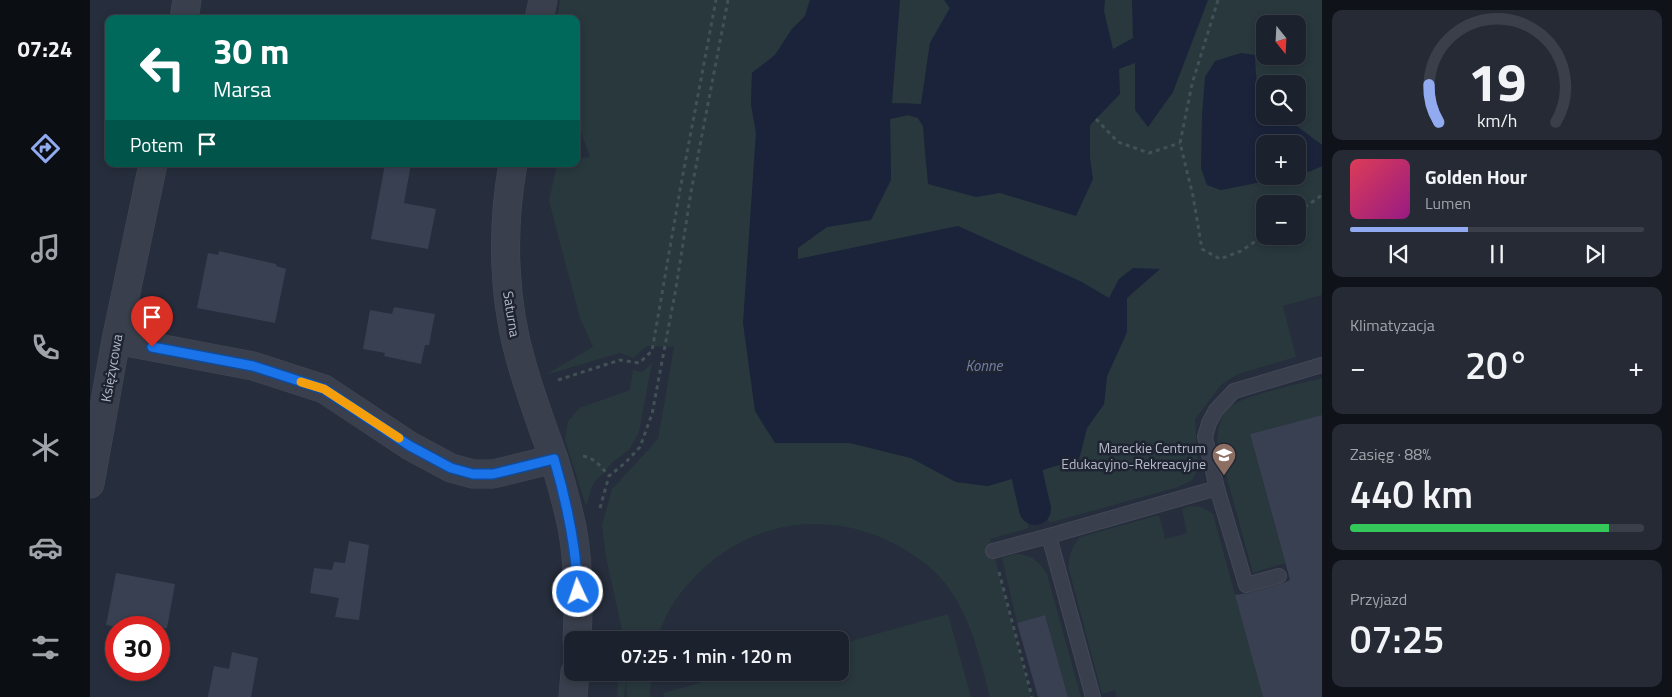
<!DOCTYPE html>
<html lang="pl">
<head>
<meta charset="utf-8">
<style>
  :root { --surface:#1c222d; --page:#252a35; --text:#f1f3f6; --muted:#a0a4aa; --line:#3a3f49; --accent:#92aaf0 }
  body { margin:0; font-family:"Titillium Web",sans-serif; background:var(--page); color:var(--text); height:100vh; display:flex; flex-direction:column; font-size:19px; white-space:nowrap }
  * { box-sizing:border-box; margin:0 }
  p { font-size:16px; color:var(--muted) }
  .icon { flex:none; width:28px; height:28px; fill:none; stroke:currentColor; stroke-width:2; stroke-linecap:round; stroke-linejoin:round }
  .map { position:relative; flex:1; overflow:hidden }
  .sheet { display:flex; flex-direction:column; gap:10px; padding:10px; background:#0f1319; width:350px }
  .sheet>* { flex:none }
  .guide { position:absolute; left:15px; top:15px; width:475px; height:152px; border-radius:10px; box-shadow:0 2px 8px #0003,0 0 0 1px var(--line); background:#00695c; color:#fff; overflow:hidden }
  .needle { width:32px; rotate:162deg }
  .tools { position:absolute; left:1166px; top:15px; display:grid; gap:10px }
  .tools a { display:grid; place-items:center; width:50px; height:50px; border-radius:10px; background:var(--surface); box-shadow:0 2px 8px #0003,0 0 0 1px var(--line); font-size:25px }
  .speed { position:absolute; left:15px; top:616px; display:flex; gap:10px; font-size:25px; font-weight:700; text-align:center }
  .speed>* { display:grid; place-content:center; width:65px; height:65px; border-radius:50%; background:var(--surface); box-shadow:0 2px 8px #0003,0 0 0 1px var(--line); line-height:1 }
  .speed .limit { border:8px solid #d22; background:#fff; color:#111 }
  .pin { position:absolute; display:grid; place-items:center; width:42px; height:42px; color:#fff; margin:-51px -21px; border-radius:50% 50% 50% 0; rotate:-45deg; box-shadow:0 0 5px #0007 }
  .pin .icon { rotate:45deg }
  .me { position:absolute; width:55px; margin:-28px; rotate:357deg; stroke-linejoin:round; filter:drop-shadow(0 0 4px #0008) }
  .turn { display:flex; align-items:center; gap:18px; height:105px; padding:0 25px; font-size:22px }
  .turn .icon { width:65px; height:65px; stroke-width:2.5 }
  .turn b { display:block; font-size:35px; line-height:42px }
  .then { display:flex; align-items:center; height:48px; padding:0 25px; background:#0003; gap:10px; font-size:19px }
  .big { font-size:38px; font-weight:600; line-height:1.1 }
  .sheet .tile { flex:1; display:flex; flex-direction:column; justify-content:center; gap:8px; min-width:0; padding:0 18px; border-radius:10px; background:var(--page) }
  .sheet .dial { align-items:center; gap:0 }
  .dial svg { height:130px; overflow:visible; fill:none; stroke:var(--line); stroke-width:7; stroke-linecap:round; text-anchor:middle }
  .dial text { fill:var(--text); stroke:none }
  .song { display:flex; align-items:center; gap:15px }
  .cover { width:60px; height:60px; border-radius:8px; background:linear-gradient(135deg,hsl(350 70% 55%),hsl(310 70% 35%)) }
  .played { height:5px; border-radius:2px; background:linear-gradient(90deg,var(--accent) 40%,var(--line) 40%) }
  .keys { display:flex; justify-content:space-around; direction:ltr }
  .heat { display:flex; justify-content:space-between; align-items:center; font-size:28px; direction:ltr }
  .charge { height:8px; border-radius:4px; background:linear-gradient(90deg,#34c759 88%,var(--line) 0) }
  .trip { position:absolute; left:474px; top:631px; width:285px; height:50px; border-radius:10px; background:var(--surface); box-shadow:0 2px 8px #0003,0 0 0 1px var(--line); font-weight:600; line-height:50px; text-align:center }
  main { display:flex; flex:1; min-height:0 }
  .dock { display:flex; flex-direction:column; width:90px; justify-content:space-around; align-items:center; background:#0b0e12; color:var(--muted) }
  .dock .icon { width:35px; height:35px }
  .dock .selected { color:var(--accent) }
  .dock b { font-size:22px; color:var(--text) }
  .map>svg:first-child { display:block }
  .green { fill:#28383d; fill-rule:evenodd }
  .water { fill:#1a233a }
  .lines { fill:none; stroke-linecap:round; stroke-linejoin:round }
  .canal { stroke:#1a233a; stroke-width:32 }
  .building { fill:#384052 }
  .service-casing { stroke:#434856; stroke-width:16 }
  .minor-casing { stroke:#434856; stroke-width:29 }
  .path { stroke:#415155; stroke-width:3; stroke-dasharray:4 4; stroke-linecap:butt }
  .service { stroke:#3a3f4d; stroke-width:14 }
  .minor { stroke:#3a3f4d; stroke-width:28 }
  .route-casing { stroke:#114b97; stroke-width:12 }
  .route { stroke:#1a73e8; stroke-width:9 }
  .slow { stroke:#f59e0b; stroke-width:9 }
  .labels { text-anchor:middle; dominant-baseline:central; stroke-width:5; stroke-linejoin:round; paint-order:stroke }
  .street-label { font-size:14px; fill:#b6bac8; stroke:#1f2432 }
  .poi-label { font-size:14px; fill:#b6bac8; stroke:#1f2432; text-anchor:end }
  .water-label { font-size:15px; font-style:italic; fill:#7180a4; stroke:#1f2432 }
</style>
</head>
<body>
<main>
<nav class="dock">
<b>07:24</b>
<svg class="icon selected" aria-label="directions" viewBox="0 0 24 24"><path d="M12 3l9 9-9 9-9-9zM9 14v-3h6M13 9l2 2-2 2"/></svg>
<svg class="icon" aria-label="music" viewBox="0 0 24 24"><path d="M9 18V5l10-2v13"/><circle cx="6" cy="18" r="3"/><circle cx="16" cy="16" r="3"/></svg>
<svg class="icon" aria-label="phone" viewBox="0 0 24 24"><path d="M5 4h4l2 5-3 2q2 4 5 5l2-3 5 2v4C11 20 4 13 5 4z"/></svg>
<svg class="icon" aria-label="climate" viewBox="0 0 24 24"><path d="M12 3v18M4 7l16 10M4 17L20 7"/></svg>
<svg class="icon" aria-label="car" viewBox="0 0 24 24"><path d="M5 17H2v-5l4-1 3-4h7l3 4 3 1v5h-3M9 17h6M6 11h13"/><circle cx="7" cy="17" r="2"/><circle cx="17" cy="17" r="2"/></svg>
<svg class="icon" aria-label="filters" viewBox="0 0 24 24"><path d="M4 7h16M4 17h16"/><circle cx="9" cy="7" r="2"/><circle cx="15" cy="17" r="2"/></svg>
</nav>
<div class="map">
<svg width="1232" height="697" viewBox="0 0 1232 697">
  <rect width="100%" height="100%" fill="#262d3c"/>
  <!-- green -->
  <path class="green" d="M 470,0 L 720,0 L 715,16 L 702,29 L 685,55 L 662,73 L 661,104 L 666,133 L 663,178 L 801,180 L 800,119 L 818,115 L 828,118 L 833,126 L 836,166 L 1000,125 L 1019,105 L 1006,0 L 1232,0 L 1232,145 L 1193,116 L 1208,116 L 1208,84 L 1175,84 L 1175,104 L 1167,99 L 1167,74 L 1118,185 L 1131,190 L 1200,176 L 1208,176 L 1208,174 L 1232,166 L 1232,295 L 1193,306 L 1206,357 L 1148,374 L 1132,384 L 1105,419 L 1108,468 L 1102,480 L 1088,487 L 959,523 L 956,510 L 936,516 L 939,528 L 900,539 L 941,697 L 900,697 C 888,652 879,605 844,571 C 837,564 828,558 820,553 C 748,506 658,517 601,581 C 585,598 573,618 567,640 L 533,640 L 533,634 L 516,557 L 512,525 L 522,489 L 568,439 L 584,347 L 557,346 L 543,358 L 530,353 L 455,375 L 503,347 L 490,318 L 459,201 L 467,164 L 486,164 L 486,159 L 500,157 L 486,119 L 486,19 L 467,19 ZM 1175,24 L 1208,24 L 1208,56 L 1175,56 ZM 1175,204 L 1208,204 L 1208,236 L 1175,236 ZM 1029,279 L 1037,298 L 1037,332 L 1017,376 L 1014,404 L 997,428 L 989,459 L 898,486 L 866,482 L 821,458 L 760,443 L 709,443 L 990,281 L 1019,299 Z
    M 801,0 L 854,0 L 860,8 L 840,43 L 831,105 L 816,103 L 797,109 Z
    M 562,363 L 549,432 L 539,450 L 524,461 L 503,484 L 496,506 L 475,440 L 478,421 L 489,408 L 540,390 L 543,370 L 552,372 Z
    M 1232,378 L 1232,415 L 1160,434 L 1195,563 L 1163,573 L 1127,442 C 1128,430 1129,418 1137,409 C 1151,395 1211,384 1232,378 Z
    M 1100,506 L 1112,507 L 1123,514 L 1173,697 L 1027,697 L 1025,690 L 1012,694 L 979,570 C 978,556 981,548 990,537 L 1069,515 L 1075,539 L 1097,533 L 1092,509 Z
    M 925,554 C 941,554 949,561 957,574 L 991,697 L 978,697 L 955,615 L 927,623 L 912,558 Z
    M 858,614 L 881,697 L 574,697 L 573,693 L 646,673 L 750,672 L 750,644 Z
    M 529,673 L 561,673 L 560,697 L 537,697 L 536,682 L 534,697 L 527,697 Z"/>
  <!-- water -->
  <path class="water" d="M 720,0 L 810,0 L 802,103 L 831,104 L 840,43 L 860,8 L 854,0 L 1015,0 L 1014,11 L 1023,49 L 1043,38 L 1042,0 L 1118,0 L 1083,92 L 1058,127 L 1045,110 L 1045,63 L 1029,69 L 1030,94 L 1000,125 L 1000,158 L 1003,179 L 986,216 L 910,193 L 886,197 L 838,184 L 833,126 L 828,118 L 818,115 L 800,119 L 801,180 L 781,220 L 737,227 L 708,248 L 708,259 L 868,226 L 990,281 L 1019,298 L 1029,279 L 1043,268 L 1070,269 L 1037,298 L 1037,332 L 1017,376 L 1014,404 L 997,428 L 989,459 L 898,486 L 866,482 L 821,458 L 760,443 L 685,443 L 665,411 L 653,323 L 666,133 L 661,104 L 662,73 L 685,55 L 702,29 L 715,16 Z
    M 1151,53 L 1165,55 L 1167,99 L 1175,104 L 1175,116 L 1193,116 L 1232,145 L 1232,166 L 1221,171 L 1208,174 L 1208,144 L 1175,144 L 1175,176 L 1200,176 L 1131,190 L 1117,185 L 1111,168 L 1112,115 L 1115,77 L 1125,61 Z"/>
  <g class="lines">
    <!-- canal -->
    <path class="canal" d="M 937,474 L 945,509"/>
  </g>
  <!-- building -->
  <path class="building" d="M 295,164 L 321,164 L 314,203 L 346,209 L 338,249 L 281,239 Z
    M 129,251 L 186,264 L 186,266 L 196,269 L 185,323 L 107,308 L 118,253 L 128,255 Z
    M 304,307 L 345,314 L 339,345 L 335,345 L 331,364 L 294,356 L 295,353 L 273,349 L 280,310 L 302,314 Z
    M 1232,415 L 1232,697 L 1173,697 L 1145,595 L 1158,593 L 1191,584 L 1200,580 L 1160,434 Z
    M 259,541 L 279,545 L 269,620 L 245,617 L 249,598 L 220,593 L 224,568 L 242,570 L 244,562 L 255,563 Z
    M 26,573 L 85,584 L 77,628 L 32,628 L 16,625 Z
    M 955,615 L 978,697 L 948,697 L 927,623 Z
    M 142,652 L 168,658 L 161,697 L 118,697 L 124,666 L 139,669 Z"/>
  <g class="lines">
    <defs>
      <path id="service" d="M 1127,488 L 1115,437 L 1119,423 L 1126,410 L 1144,391 L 1232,365
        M 903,551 L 959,536
        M 1003,697 L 959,536 L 1127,488 L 1156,585 L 1189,576"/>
      <path id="minor" d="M 94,19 L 97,0
        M 449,19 L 453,0
        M 423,164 C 411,230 413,303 433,368 C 442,399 453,429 464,459
        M 26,340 L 163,366 L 234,389 L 320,446 L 361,468 L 383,474 L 403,474 L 464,459 C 471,482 477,504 482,527 C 489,564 489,603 487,640
        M 0,484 L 26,340 L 63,164
        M 483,697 L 485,672"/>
    </defs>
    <!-- service casing -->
    <use href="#service" class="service-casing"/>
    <!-- minor casing -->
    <use href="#minor" class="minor-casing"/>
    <!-- path -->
    <path class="path" d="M 1128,0 L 1102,84 L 1090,143 L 1103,196 L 1112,249 L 1130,259 L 1151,251 L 1175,235
      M 1006,119 L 1028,142 L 1059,153 L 1090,143
      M 1208,212 L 1232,195
      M 468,380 L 530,360 L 549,363 L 562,351 L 590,190 L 626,0
      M 493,456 C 505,458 511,467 519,476
      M 510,508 L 519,476 L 535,463 L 550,447 L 562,414 L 586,288 L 601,192 L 638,0
      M 909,572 L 942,697"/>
    <!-- service -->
    <use href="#service" class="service"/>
    <!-- minor -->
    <use href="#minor" class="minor"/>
  </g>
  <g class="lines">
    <defs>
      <path id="route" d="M 62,347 L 163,366 L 234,389 L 320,446 L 361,468 L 383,474 L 403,474 L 464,459 C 477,503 486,546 488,592"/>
    </defs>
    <!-- route casing -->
    <use href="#route" class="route-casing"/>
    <!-- route -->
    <use href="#route" class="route"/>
    <!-- slow -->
    <path class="slow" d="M 211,382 L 234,389 L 309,438"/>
  </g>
  <!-- icons -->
  <defs>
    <symbol id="school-pin" viewBox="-11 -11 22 30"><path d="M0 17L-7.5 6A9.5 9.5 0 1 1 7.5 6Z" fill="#8d6e63" stroke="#1f2432"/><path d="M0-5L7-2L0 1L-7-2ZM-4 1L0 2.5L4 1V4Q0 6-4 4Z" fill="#fff"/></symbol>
  </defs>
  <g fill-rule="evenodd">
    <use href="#school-pin" x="1120" y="441" width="28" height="38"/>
  </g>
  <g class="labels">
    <!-- street labels -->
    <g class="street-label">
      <text transform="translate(422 314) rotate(81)">Saturna</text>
      <text transform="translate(21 368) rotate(-80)">Księżycowa</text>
    </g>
    <!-- poi labels -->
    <g class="poi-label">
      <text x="1116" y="447">Mareckie Centrum<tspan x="1116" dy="16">Edukacyjno-Rekreacyjne</tspan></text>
    </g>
    <!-- water labels -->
    <g class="water-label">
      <text x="894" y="365">Konne</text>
    </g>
  </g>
</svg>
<div class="tools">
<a><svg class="needle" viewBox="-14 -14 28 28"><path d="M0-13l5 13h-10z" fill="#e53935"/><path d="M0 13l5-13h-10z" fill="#a0a4aa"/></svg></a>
<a><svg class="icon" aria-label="search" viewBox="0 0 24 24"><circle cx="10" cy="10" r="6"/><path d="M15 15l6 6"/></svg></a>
<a>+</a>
<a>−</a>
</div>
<div class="speed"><div class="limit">30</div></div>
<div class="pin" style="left:62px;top:347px;background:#d93025"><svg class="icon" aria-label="arrive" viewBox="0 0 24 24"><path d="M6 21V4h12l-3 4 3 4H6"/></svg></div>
<svg class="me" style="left:488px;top:592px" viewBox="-20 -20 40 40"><circle r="17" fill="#1a73e8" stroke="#fff" stroke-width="3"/><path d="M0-11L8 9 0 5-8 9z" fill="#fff"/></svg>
<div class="trip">07:25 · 1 min · 120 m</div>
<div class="guide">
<div class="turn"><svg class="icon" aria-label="left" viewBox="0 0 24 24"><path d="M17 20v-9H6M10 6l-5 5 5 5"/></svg><div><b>30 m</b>Marsa</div></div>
<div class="then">Potem<svg class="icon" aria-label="arrive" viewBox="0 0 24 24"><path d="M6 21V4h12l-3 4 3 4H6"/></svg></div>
</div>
</div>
<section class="sheet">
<div class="tile dial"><svg viewBox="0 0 100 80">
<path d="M14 69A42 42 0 1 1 86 69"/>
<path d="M14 69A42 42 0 0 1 8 46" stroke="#92aaf0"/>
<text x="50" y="56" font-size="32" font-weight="700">19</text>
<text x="50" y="72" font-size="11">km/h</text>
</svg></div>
<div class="tile">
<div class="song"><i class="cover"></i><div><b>Golden Hour</b><p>Lumen</p></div></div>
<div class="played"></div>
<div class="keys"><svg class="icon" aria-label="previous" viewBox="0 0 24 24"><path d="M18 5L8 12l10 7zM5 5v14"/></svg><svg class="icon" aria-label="pause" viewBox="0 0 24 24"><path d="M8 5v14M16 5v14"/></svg><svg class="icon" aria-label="next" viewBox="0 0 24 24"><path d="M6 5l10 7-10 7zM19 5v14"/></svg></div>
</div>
<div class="tile"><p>Klimatyzacja</p>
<div class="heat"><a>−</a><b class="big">20°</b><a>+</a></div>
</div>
<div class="tile"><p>Zasięg · 88%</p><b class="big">440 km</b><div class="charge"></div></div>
<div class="tile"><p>Przyjazd</p><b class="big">07:25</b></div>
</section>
</main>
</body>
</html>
